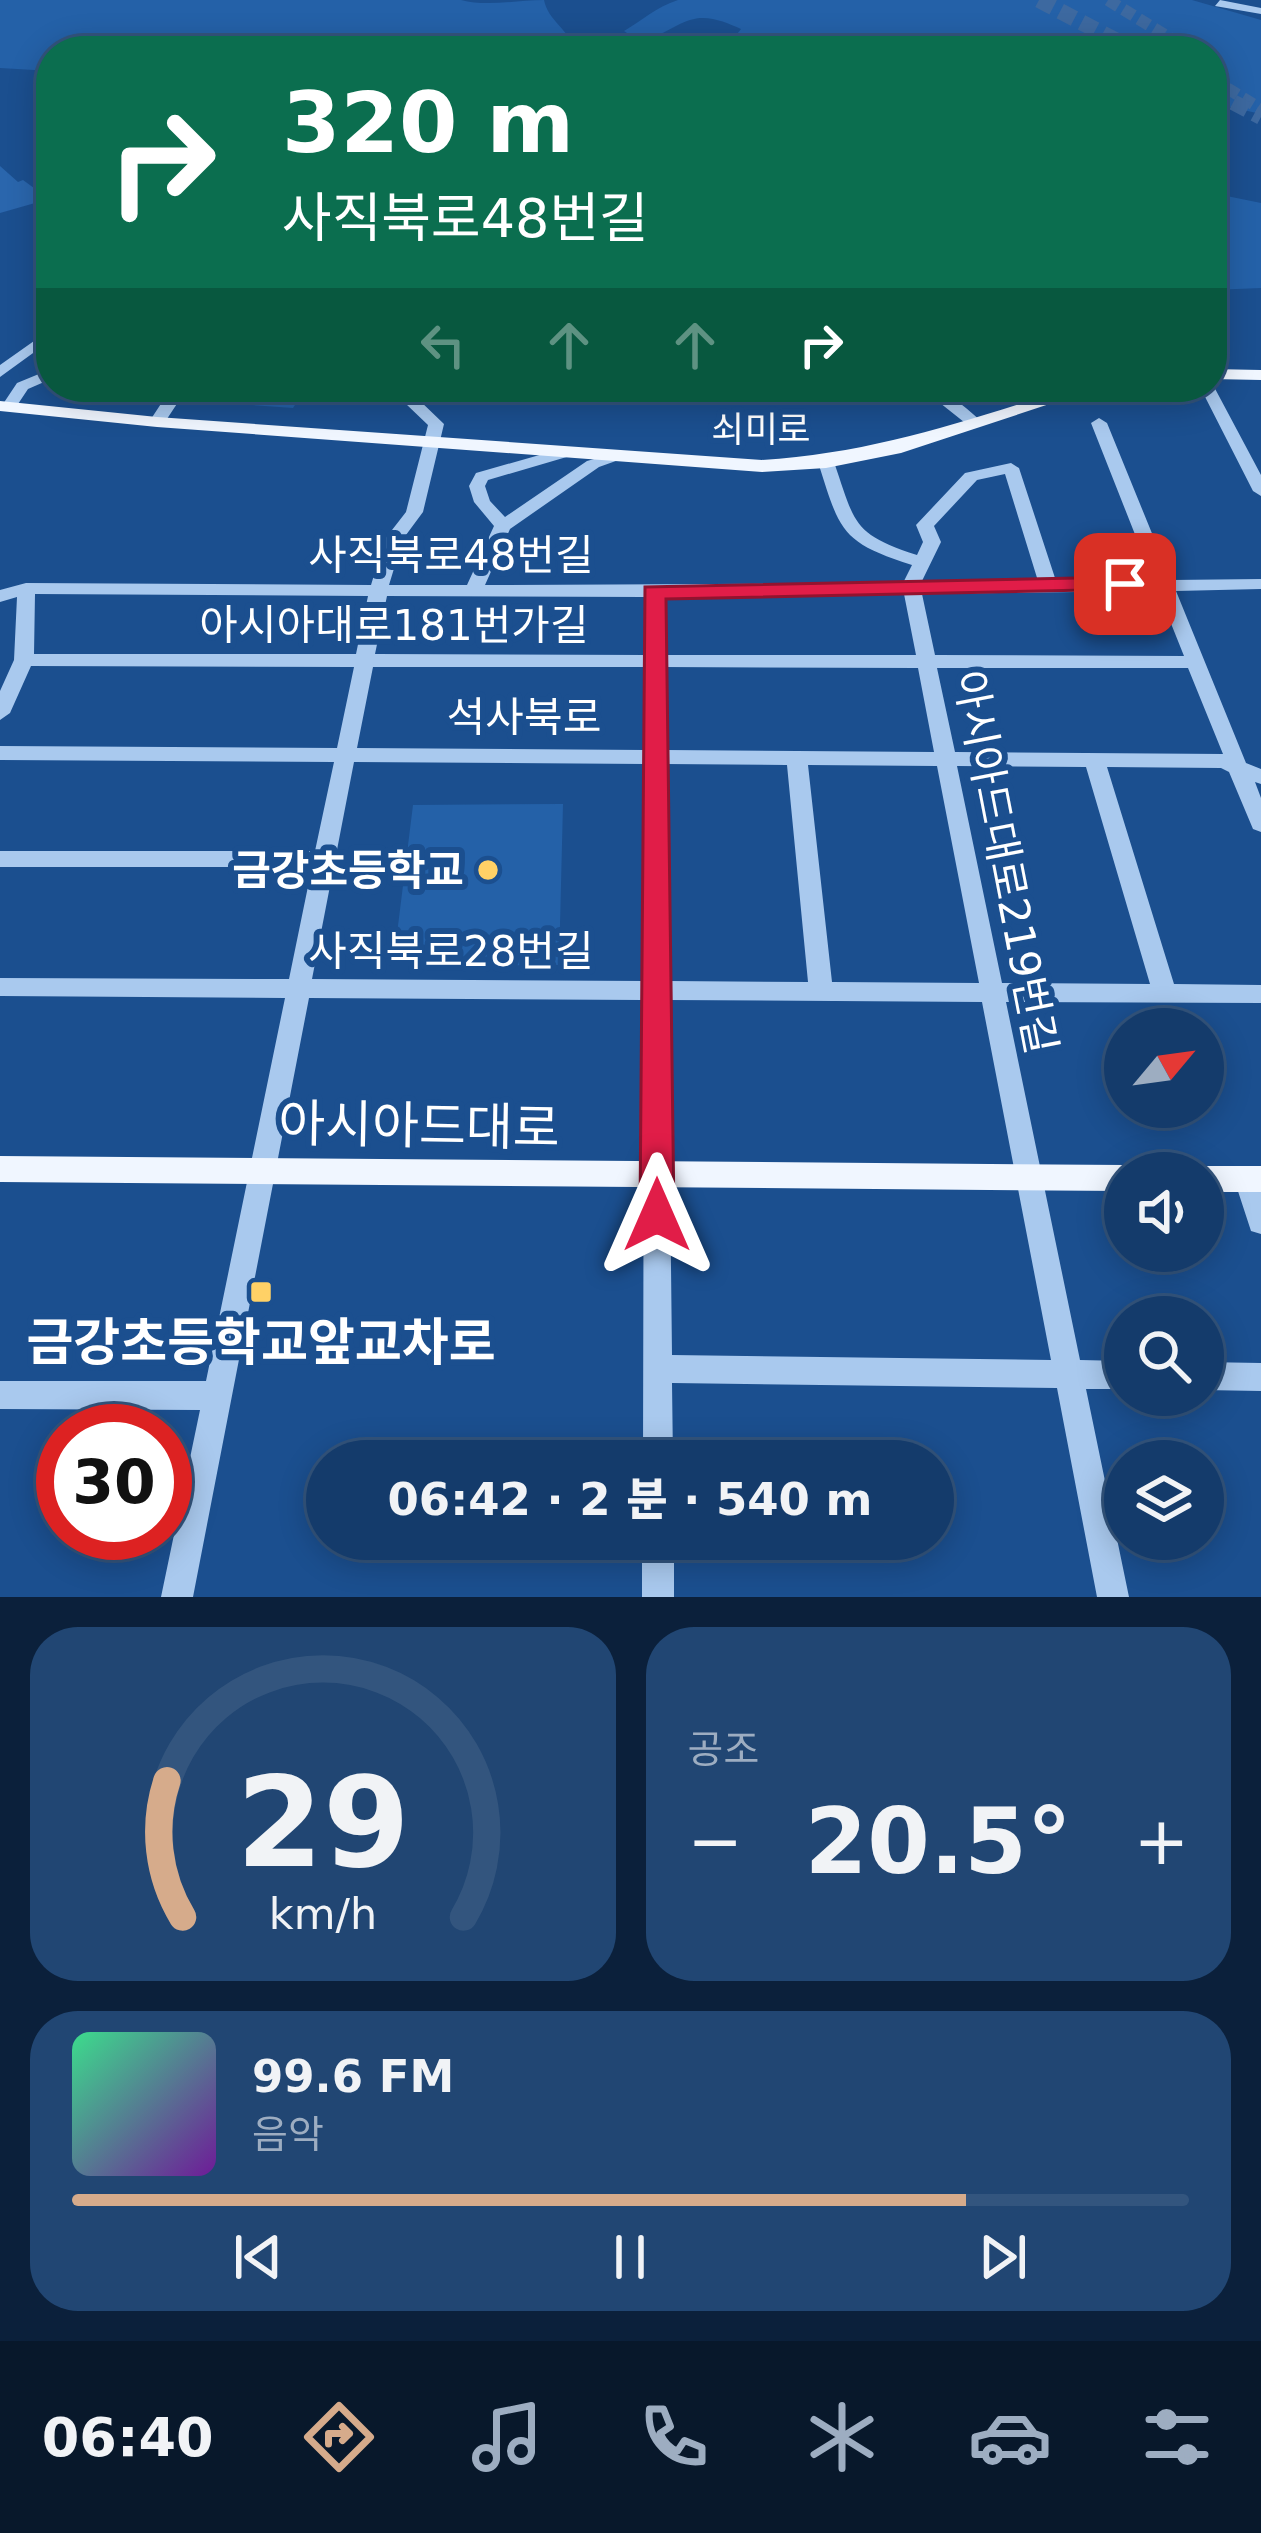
<!DOCTYPE html>
<html lang="ko">
<head>
<meta charset="utf-8">
<style>
  :root { --surface:#143b6b; --page:#214673; --text:#f1f3f6; --muted:#9dadc1; --line:#33557e; --accent:#d6ab8b }
  body { margin:0; font-family:"DejaVu Sans","Noto Sans KR",sans-serif; background:var(--page); color:var(--text); height:100vh; display:flex; flex-direction:column; font-size:45px; white-space:nowrap }
  * { box-sizing:border-box; margin:0 }
  p { font-size:39px; color:var(--muted) }
  .icon { flex:none; width:66px; height:66px; fill:none; stroke:currentColor; stroke-width:2; stroke-linecap:round; stroke-linejoin:round }
  .map { position:relative; height:1597px; overflow:hidden }
  .side { display:flex; flex-direction:column; gap:30px; padding:30px; background:#0b203b; flex:1 }
  .side>* { flex:none }
  .banner { position:absolute; left:36px; top:36px; width:1191px; height:366px; border-radius:48px; box-shadow:0 6px 30px #0003,0 0 0 3px var(--line); background:#0b6e4f; color:#fff; overflow:hidden }
  .needle { width:78px; rotate:61deg }
  .buttons { position:absolute; left:1104px; top:1008px; display:grid; gap:24px }
  .buttons a { display:grid; place-items:center; width:120px; height:120px; border-radius:50%; background:var(--surface); box-shadow:0 6px 30px #0003,0 0 0 3px var(--line); font-size:60px }
  .speed { position:absolute; left:36px; top:1404px; display:flex; gap:24px; font-size:60px; font-weight:700; text-align:center }
  .speed>* { display:grid; place-content:center; width:156px; height:156px; border-radius:50%; background:var(--surface); box-shadow:0 6px 30px #0003,0 0 0 3px var(--line); line-height:1 }
  .speed .limit { border:18px solid #d22; background:#fff; color:#111 }
  .pin { position:absolute; display:grid; place-items:center; width:102px; height:102px; color:#fff; margin:-51px; border-radius:24px; box-shadow:0 6px 18px #0006 }
  .me { position:absolute; width:132px; margin:-66px; rotate:0deg; stroke-linejoin:round; filter:drop-shadow(0 0 9px #0008) }
  .turn { display:flex; align-items:center; gap:42px; height:252px; padding:0 48px; font-size:54px }
  .turn .icon { width:156px; height:156px; stroke-width:2.5 }
  .turn b { display:block; font-size:84px; line-height:102px }
  .lanes { display:flex; align-items:center; height:114px; padding:0 48px; background:#0003; justify-content:center; gap:60px; direction:ltr }
  .lanes .off { opacity:.35 }
  .big { font-size:90px; font-weight:800; line-height:1.1 }
  .side .card { flex:1; display:flex; flex-direction:column; justify-content:center; gap:18px; min-width:0; padding:0 42px; border-radius:48px; background:var(--page) }
  .side .dial { align-items:center; gap:0 }
  .dial svg { height:312px; overflow:visible; fill:none; stroke:var(--line); stroke-width:7; stroke-linecap:round; text-anchor:middle }
  .dial text { fill:var(--text); stroke:none }
  .song { display:flex; align-items:center; gap:36px }
  .cover { width:144px; height:144px; border-radius:18px; background:linear-gradient(135deg,hsl(150 70% 55%),hsl(280 70% 35%)) }
  .played { height:12px; border-radius:6px; background:linear-gradient(90deg,var(--accent) 80%,var(--line) 80%) }
  .keys { display:flex; justify-content:space-around; direction:ltr }
  .heat { display:flex; justify-content:space-between; align-items:center; font-size:66px; direction:ltr }
  .side .tiles { flex:1; display:grid; gap:30px; grid-template-columns:1fr 1fr }
  .card:last-child { grid-column:span 2 }
  .trip { position:absolute; left:306px; top:1440px; width:648px; height:120px; border-radius:60px; background:var(--surface); box-shadow:0 6px 30px #0003,0 0 0 3px var(--line); font-weight:800; line-height:120px; text-align:center }
  .menu { display:flex; height:192px; justify-content:space-around; align-items:center; background:#08182b; color:var(--muted) }
  .menu .icon { width:84px; height:84px }
  .menu .selected { color:var(--accent) }
  .menu b { font-size:54px; color:var(--text) }
  .map>svg:first-child { display:block }
  .green { fill:#2461a8 }
  .building { fill:#2a66ad }
  .lines { fill:none; stroke-linecap:round; stroke-linejoin:round }
  .major-tunnel { stroke:#3d69a0; stroke-width:12; stroke-dasharray:12 6; stroke-linecap:butt }
  .highway-tunnel { stroke:#3d69a0; stroke-width:16; stroke-dasharray:16 8; stroke-linecap:butt }
  .minor { fill:#a9c9ee; fill-rule:evenodd }
  .major { fill:#f0f6ff; fill-rule:evenodd }
  .route { fill:#e11d48; stroke:#92132f; stroke-width:3 }
  .poi-dot { fill:#ffd166; stroke:#1b4f8f; stroke-width:4.5 }
  .labels { text-anchor:middle; dominant-baseline:central; stroke-width:12; stroke-linejoin:round; paint-order:stroke }
  .far-street-label { font-size:36px; fill:#fff; stroke:#1b4f8f }
  .street-label { font-size:42px; fill:#fff; stroke:#1b4f8f }
  .poi-label { font-size:42px; font-weight:bold; fill:#fff; stroke:#1b4f8f; text-anchor:end }
  .near-street-label { font-size:51px; fill:#fff; stroke:#1b4f8f }
  .near-poi-label { font-size:51px; font-weight:bold; fill:#fff; stroke:#1b4f8f }
</style>
</head>
<body>
<div class="map">
<svg width="1261" height="1597" viewBox="0 0 1261 1597">
  <rect width="100%" height="100%" fill="#1b4f8f"/>
  <!-- green -->
  <path class="green" d="M 0,0 L 461,0 C 487,7 515,0 544,0 C 548,21 570,30 575,51 L 51,51 L 51,71 L 0,68 Z
    M 678,0 L 1192,0 L 1261,20 L 1261,114 L 1212,103 L 1212,51 L 724,51 L 741,29 C 726,22 707,14 690,20 C 667,27 649,50 624,31 C 643,20 656,7 678,0 Z
    M 1212,193 L 1261,203 L 1261,288 L 1212,290 Z
    M 209,387 L 307,387 L 293,408 L 198,401 Z
    M 563,804 L 559,965 L 393,966 L 413,805 Z"/>
  <!-- building -->
  <path class="building" d="M 0,166 L 18,182 L 23,180 L 49,199 L 0,213 Z"/>
  <g class="lines">
    <!-- major-tunnel -->
    <path class="major-tunnel" d="M 1108,0 L 1191,51
      M 1212,79 L 1261,109"/>
    <!-- highway-tunnel -->
    <path class="highway-tunnel" d="M 1039,0 L 1136,51
      M 1212,91 L 1261,117"/>
    <!-- minor -->
    <path class="minor" d="M 1220,0 L 1261,8 L 1261,14 L 1215,6 Z
      M 51,329 L 51,340 L 0,377 L 0,365 Z
      M 51,369 L 51,379 L 28,389 L 14,410 L 4,410 L 1,407 L 17,383 Z
      M 1212,383 L 1261,475 L 1261,496 L 1253,491 L 1200,387 L 1212,387 Z
      M 172,387 L 188,387 L 163,425 L 151,425 L 149,422 Z
      M 399,387 L 415,387 L 418,399 L 444,424 L 423,512 L 403,539 L 389,585 L 467,585 L 494,526 L 474,502 L 469,486 L 476,473 L 564,448 L 572,453 L 570,456 L 488,480 L 485,486 L 490,501 L 505,517 L 587,461 L 619,452 L 627,457 L 599,467 L 510,529 L 485,585 L 903,583 L 912,565 C 840,542 840,531 818,462 L 826,457 L 834,462 C 855,523 852,534 917,555 L 923,542 L 916,525 L 965,473 L 1011,463 L 1019,468 L 1056,581 L 1153,580 L 1091,423 L 1099,418 L 1107,423 L 1171,580 L 1261,579 L 1261,589 L 1176,591 L 1246,763 L 1261,769 L 1261,784 L 1255,782 L 1261,798 L 1261,832 L 1253,829 L 1229,772 L 1221,768 L 1107,767 L 1174,984 L 1261,985 L 1261,1003 L 1006,1002 L 1080,1360 L 1125,1361 L 1125,1389 L 1086,1389 L 1129,1597 L 1097,1597 L 1057,1388 L 672,1383 L 673,1461 L 643,1461 L 644,1000 L 309,998 L 193,1597 L 161,1597 L 200,1410 L 0,1409 L 0,1381 L 206,1381 L 285,998 L 0,996 L 0,978 L 289,979 L 312,867 L 0,867 L 0,851 L 315,851 L 334,762 L 0,760 L 0,746 L 337,748 L 354,667 L 31,666 L 10,713 L 0,720 L 0,691 L 14,660 L 17,597 L 0,602 L 0,590 L 26,583 L 371,585 L 385,539 L 406,512 L 428,425 L 406,404 ZM 1005,474 L 1038,581 L 921,583 L 941,542 L 934,526 L 977,480 ZM 1158,591 L 1184,656 L 935,655 L 922,594 ZM 35,594 L 368,596 L 356,654 L 34,654 ZM 904,594 L 916,655 L 664,655 L 663,597 ZM 387,596 L 645,597 L 645,655 L 375,654 ZM 373,667 L 645,667 L 645,750 L 357,748 ZM 664,667 L 918,668 L 934,752 L 665,750 ZM 937,668 L 1188,668 L 1223,754 L 955,752 ZM 354,762 L 645,764 L 644,981 L 312,979 ZM 665,764 L 787,765 L 808,982 L 668,981 ZM 808,765 L 937,766 L 979,983 L 832,982 ZM 957,766 L 1086,767 L 1150,984 L 1002,983 ZM 668,1000 L 982,1002 L 1051,1360 L 672,1355 Z
      M 910,387 C 941,387 961,402 983,423 L 975,428 L 969,426 L 935,399 Z
      M 1247,1167 L 1256,1171 L 1261,1182 L 1261,1234 L 1251,1231 L 1234,1179 L 1238,1171 Z
      M 1203,1362 L 1261,1363 L 1261,1391 L 1203,1390 Z
      M 642,1539 L 674,1539 L 674,1597 L 642,1597 Z"/>
    <!-- major -->
    <path class="major" d="M 1212,369 L 1261,370 L 1261,380 L 1212,379 Z
      M 1074,387 L 1101,387 L 901,453 L 826,468 L 762,472 L 157,427 L 0,411 L 0,401 L 157,417 L 762,460 C 875,453 967,420 1074,387 Z
      M 0,1156 L 1125,1165 L 1138,1173 L 1125,1173 L 1125,1191 L 0,1182 Z
      M 1203,1166 L 1261,1166 L 1261,1192 L 1203,1192 L 1203,1173 L 1191,1173 Z"/>
  </g>
  <!-- route -->
  <path class="route" d="M 1125,577 L 1134,579 L 1134,589 L 666,599 L 674,1215 L 669,1226 L 657,1230 L 645,1226 L 640,1215 L 645,587 Z"/>
  <!-- markers -->
  <g class="poi-dot">
    <circle cx="488" cy="870" r="12"/>
    <rect x="249" y="1280" width="24" height="24" rx="6"/>
  </g>
  <g class="labels">
    <!-- far-street labels -->
    <g class="far-street-label">
      <text x="761" y="429">쇠미로</text>
    </g>
    <!-- street labels -->
    <g class="street-label">
      <text x="451" y="555">사직북로48번길</text>
      <text x="394" y="625">아시아대로181번가길</text>
      <text x="524" y="717">석사북로</text>
      <text transform="translate(1005 862) rotate(79)">아시아드대로219번길</text>
      <text x="451" y="951">사직북로28번길</text>
    </g>
    <!-- poi labels -->
    <g class="poi-label">
      <text x="464" y="870">금강초등학교</text>
    </g>
    <!-- near-street labels -->
    <g class="near-street-label">
      <text transform="translate(419 1126) rotate(1)">아시아드대로</text>
    </g>
    <!-- near-poi labels -->
    <g class="near-poi-label">
      <text x="261" y="1342">금강초등학교앞교차로</text>
    </g>
  </g>
</svg>
<div class="buttons">
<a><svg class="needle" viewBox="-14 -14 28 28"><path d="M0-13l5 13h-10z" fill="#e53935"/><path d="M0 13l5-13h-10z" fill="#9dadc1"/></svg></a>
<a><svg class="icon" aria-label="sound" viewBox="0 0 24 24"><path d="M4 9h4l5-4v14l-5-4H4zM17 9q2 3 0 6"/></svg></a>
<a><svg class="icon" aria-label="search" viewBox="0 0 24 24"><circle cx="10" cy="10" r="6"/><path d="M15 15l6 6"/></svg></a>
<a><svg class="icon" aria-label="layers" viewBox="0 0 24 24"><path d="M12 4l9 5-9 5-9-5zM3 14l9 5 9-5"/></svg></a>
</div>
<div class="speed"><div class="limit">30</div></div>
<div class="pin" style="left:1125px;top:584px;background:#d93025"><svg class="icon" aria-label="arrive" viewBox="0 0 24 24"><path d="M6 21V4h12l-3 4 3 4H6"/></svg></div>
<svg class="me" style="left:657px;top:1215px" viewBox="-20 -20 40 40"><path d="M0-17L14 15 0 8-14 15z" fill="#e11d48" stroke="#fff" stroke-width="4"/></svg>
<div class="trip">06:42 · 2 분 · 540 m</div>
<div class="banner">
<div class="turn"><svg class="icon" aria-label="right" viewBox="0 0 24 24"><path d="M7 20v-9h11M14 6l5 5-5 5"/></svg><div><b>320 m</b>사직북로48번길</div></div>
<div class="lanes"><svg class="icon off" aria-label="left" viewBox="0 0 24 24"><path d="M17 20v-9H6M10 6l-5 5 5 5"/></svg><svg class="icon off" aria-label="ahead" viewBox="0 0 24 24"><path d="M12 20V5M6 11l6-6 6 6"/></svg><svg class="icon off" aria-label="ahead" viewBox="0 0 24 24"><path d="M12 20V5M6 11l6-6 6 6"/></svg><svg class="icon" aria-label="right" viewBox="0 0 24 24"><path d="M7 20v-9h11M14 6l5 5-5 5"/></svg></div>
</div>
</div>
<section class="side">
<div class="tiles">
<div class="card dial"><svg viewBox="0 0 100 80">
<path d="M14 69A42 42 0 1 1 86 69"/>
<path d="M14 69A42 42 0 0 1 10 34" stroke="#d6ab8b"/>
<text x="50" y="56" font-size="32" font-weight="700">29</text>
<text x="50" y="72" font-size="11">km/h</text>
</svg></div>
<div class="card"><p>공조</p>
<div class="heat"><a>−</a><b class="big">20.5°</b><a>+</a></div>
</div>
<div class="card">
<div class="song"><i class="cover"></i><div><b>99.6 FM</b><p>음악</p></div></div>
<div class="played"></div>
<div class="keys"><svg class="icon" aria-label="previous" viewBox="0 0 24 24"><path d="M18 5L8 12l10 7zM5 5v14"/></svg><svg class="icon" aria-label="pause" viewBox="0 0 24 24"><path d="M8 5v14M16 5v14"/></svg><svg class="icon" aria-label="next" viewBox="0 0 24 24"><path d="M6 5l10 7-10 7zM19 5v14"/></svg></div>
</div>
</div>
</section>
<nav class="menu">
<b>06:40</b>
<svg class="icon selected" aria-label="directions" viewBox="0 0 24 24"><path d="M12 3l9 9-9 9-9-9zM9 14v-3h6M13 9l2 2-2 2"/></svg>
<svg class="icon" aria-label="music" viewBox="0 0 24 24"><path d="M9 18V5l10-2v13"/><circle cx="6" cy="18" r="3"/><circle cx="16" cy="16" r="3"/></svg>
<svg class="icon" aria-label="phone" viewBox="0 0 24 24"><path d="M5 4h4l2 5-3 2q2 4 5 5l2-3 5 2v4C11 20 4 13 5 4z"/></svg>
<svg class="icon" aria-label="climate" viewBox="0 0 24 24"><path d="M12 3v18M4 7l16 10M4 17L20 7"/></svg>
<svg class="icon" aria-label="car" viewBox="0 0 24 24"><path d="M5 17H2v-5l4-1 3-4h7l3 4 3 1v5h-3M9 17h6M6 11h13"/><circle cx="7" cy="17" r="2"/><circle cx="17" cy="17" r="2"/></svg>
<svg class="icon" aria-label="filters" viewBox="0 0 24 24"><path d="M4 7h16M4 17h16"/><circle cx="9" cy="7" r="2"/><circle cx="15" cy="17" r="2"/></svg>
</nav>
</body>
</html>
